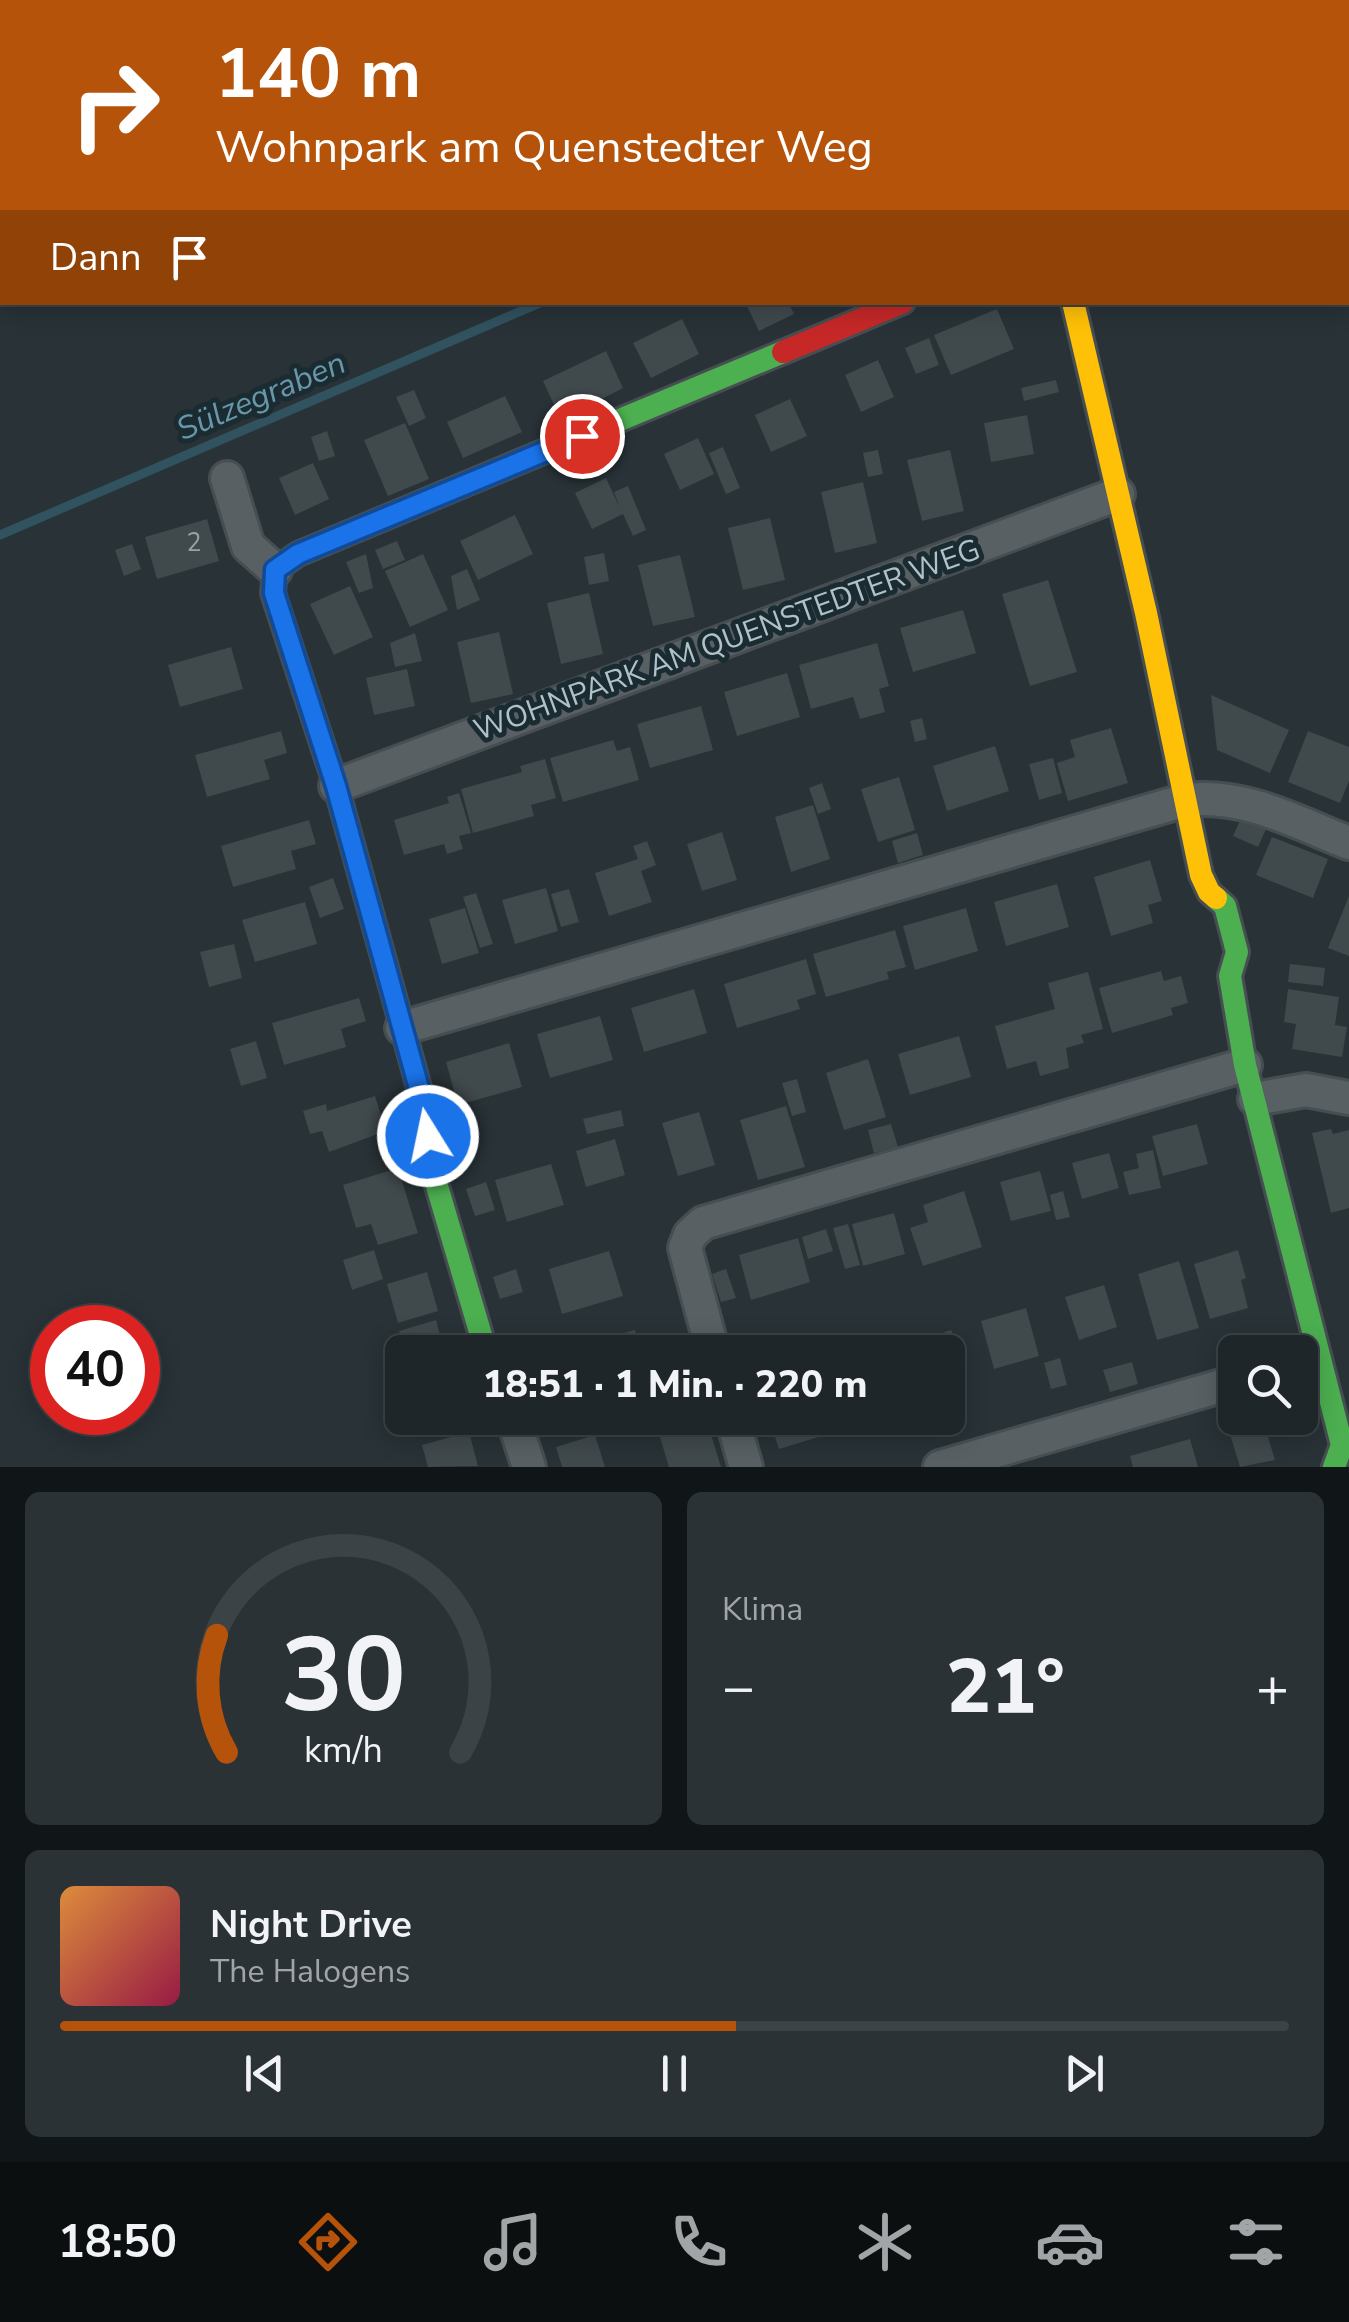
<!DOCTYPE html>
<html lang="de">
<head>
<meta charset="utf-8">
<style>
  :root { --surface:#1e2629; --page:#2b3235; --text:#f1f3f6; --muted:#a1a5a8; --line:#3c4346; --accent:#b45309 }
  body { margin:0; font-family:"Nunito Sans",sans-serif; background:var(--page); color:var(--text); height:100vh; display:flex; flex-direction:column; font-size:38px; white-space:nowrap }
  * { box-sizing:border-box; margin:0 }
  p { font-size:32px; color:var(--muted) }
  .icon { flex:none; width:55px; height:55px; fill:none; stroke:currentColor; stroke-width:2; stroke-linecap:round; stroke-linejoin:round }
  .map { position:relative; height:1467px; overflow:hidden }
  .sheet { display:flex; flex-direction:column; gap:25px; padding:25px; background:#101517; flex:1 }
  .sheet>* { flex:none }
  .guide { position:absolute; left:0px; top:0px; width:1350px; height:305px; box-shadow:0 5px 25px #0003,0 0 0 2px var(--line); background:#b45309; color:#fff; overflow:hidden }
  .tools { position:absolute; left:1218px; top:1335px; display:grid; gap:20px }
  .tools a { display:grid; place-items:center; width:100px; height:100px; border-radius:15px; background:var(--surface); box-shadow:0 5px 25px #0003,0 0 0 2px var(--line); font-size:50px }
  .speed { position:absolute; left:30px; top:1305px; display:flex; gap:20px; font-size:50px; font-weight:700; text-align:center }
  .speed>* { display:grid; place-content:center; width:130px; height:130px; border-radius:50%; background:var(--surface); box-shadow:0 5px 25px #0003,0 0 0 2px var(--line); line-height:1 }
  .speed .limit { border:15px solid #d22; background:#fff; color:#111 }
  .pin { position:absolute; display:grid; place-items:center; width:85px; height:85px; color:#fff; margin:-42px; border:5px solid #fff; border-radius:50%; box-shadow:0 2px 10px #0007 }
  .me { position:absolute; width:110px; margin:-55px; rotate:350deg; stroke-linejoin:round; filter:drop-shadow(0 0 8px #0008) }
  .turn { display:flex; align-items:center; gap:35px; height:210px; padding:0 50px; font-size:45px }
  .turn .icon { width:130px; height:130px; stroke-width:2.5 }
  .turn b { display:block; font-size:70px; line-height:85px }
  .then { display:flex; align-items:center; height:95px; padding:0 50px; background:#0003; gap:20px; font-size:38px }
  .big { font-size:75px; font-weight:800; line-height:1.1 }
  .sheet .widget { flex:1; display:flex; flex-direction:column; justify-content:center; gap:15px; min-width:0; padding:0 35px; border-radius:15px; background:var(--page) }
  .sheet .dial { align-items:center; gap:0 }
  .dial svg { height:260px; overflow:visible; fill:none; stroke:var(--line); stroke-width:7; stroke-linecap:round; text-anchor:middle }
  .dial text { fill:var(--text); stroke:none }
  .song { display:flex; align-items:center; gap:30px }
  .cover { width:120px; height:120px; border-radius:15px; background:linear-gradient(135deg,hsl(30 70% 55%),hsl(340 70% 35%)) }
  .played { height:10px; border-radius:5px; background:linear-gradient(90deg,var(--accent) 55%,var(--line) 55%) }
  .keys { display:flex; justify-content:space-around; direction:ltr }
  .heat { display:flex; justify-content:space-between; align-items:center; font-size:55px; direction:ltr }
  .sheet .tiles { flex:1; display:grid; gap:25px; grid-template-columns:1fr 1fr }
  .widget:last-child { grid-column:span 2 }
  .trip { position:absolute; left:385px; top:1335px; width:580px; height:100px; border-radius:15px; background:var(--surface); box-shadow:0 5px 25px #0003,0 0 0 2px var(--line); font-weight:800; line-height:100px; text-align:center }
  .tab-bar { display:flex; height:160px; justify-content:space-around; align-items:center; background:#0c0f10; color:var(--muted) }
  .tab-bar .icon { width:70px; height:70px }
  .tab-bar .active { color:var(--accent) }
  .tab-bar b { font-size:45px; color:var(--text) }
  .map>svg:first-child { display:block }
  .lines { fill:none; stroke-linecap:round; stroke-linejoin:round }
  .stream { stroke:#31525f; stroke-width:9 }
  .building { fill:#40494c }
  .street-casing { stroke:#464e52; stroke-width:38 }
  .fast-casing { stroke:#464e52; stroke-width:28 }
  .slow-casing { stroke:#464e52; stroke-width:28 }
  .jam-casing { stroke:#464e52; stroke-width:28 }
  .street { stroke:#586064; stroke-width:32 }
  .fast { stroke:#4caf50; stroke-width:22 }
  .slow { stroke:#ffc107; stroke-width:22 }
  .jam { stroke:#c62828; stroke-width:22 }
  .route-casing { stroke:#114b97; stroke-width:25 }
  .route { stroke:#1a73e8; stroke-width:18 }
  .labels { text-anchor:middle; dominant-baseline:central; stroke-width:10; stroke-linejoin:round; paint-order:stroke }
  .number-label { font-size:25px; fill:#95a3a9 }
  .street-label { font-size:30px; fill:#b1c1c8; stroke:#1b2b32 }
  .water-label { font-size:32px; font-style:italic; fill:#6897a9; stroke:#1b2b32 }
</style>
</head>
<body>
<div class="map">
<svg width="1349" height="1467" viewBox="0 0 1349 1467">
  <rect width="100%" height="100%" fill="#283237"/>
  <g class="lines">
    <!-- stream -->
    <path class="stream" d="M 1239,2 L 1245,0
      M 0,535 L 542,302"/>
  </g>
  <!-- building -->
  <path class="building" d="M 745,302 L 788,302 L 794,314 L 759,331 Z
    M 997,309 L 1014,349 L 951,375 L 934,335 Z
    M 682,319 L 699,354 L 651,378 L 633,343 Z
    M 929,338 L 939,365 L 916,374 L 905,348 Z
    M 606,351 L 623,388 L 561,420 L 543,381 Z
    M 878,360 L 894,397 L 861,412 L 845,375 Z
    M 1056,380 L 1059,392 L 1024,401 L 1021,388 Z
    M 414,390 L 426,418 L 409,426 L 396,397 Z
    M 505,396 L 522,432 L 463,458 L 447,422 Z
    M 790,399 L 807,436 L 771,452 L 755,415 Z
    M 1027,415 L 1034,454 L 991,462 L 984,423 Z
    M 405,423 L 429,479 L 388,496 L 364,440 Z
    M 327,431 L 335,456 L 319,461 L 311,437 Z
    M 698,438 L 714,474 L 680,490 L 664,454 Z
    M 723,447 L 740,488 L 726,494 L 709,453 Z
    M 878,450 L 883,474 L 868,477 L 863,453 Z
    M 950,450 L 964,511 L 922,521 L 907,460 Z
    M 313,463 L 329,499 L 295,515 L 279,478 Z
    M 606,478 L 620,508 L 614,492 L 628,486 L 646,530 L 633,536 L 623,514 L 592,529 L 575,493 Z
    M 863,482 L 877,543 L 835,553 L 821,492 Z
    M 515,515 L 533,554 L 478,580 L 460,541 Z
    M 770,518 L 785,580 L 743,590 L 728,528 Z
    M 207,519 L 219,561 L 157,579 L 145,537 Z
    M 397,541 L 405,560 L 383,569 L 375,550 Z
    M 132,544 L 141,569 L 124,576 L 115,550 Z
    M 604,553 L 609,581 L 589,585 L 584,557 Z
    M 366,554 L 373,588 L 359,593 L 346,562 Z
    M 423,554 L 448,610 L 410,627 L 385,571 Z
    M 680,555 L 695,617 L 653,626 L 638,565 Z
    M 467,569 L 480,600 L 457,610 L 451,576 Z
    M 1048,580 L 1077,672 L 1030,686 L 1002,594 Z
    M 350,586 L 373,637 L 334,655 L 310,604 Z
    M 589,593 L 603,654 L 561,664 L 547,603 Z
    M 963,610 L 976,653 L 913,672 L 900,628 Z
    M 499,632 L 513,694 L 471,703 L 457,642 Z
    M 415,633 L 422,661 L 395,667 L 390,643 Z
    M 877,643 L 889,686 L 879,689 L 885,712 L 860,719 L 853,697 L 811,709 L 799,665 Z
    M 231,647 L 243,689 L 180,707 L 168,665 Z
    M 407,669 L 415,706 L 374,715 L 366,678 Z
    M 787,673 L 800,717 L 737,736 L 724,692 Z
    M 1211,695 L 1289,730 L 1270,773 L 1217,750 Z
    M 701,706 L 713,750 L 650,768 L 637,724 Z
    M 922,718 L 927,739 L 915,742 L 910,721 Z
    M 1111,728 L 1128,783 L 1068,801 L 1057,763 L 1075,757 L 1070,740 Z
    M 281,731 L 287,753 L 264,760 L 270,779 L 207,797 L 195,755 Z
    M 1308,731 L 1349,747 L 1349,781 L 1340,803 L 1288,782 Z
    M 613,740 L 617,751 L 630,747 L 639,780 L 563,802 L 550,758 Z
    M 995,746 L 1009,791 L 947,811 L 933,766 Z
    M 1053,758 L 1062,793 L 1039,800 L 1029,764 Z
    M 545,759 L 556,798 L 531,805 L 534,816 L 473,833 L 461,789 L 522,772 L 520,766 Z
    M 899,777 L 915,830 L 878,842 L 861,789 Z
    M 822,783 L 831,809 L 818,814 L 809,788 Z
    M 459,793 L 471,833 L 459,836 L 463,849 L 447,854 L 444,844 L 404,855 L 394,820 L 449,803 L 447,797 Z
    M 813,805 L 830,859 L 791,872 L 775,817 Z
    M 1243,814 L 1268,825 L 1258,847 L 1233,836 Z
    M 309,820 L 316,844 L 291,851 L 296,869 L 233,887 L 221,846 Z
    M 722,832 L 737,880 L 702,891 L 687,844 Z
    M 917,833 L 923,855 L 898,863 L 892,841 Z
    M 1272,837 L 1328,859 L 1313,898 L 1256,875 Z
    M 647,841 L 656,865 L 641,871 L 652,902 L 609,916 L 595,873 L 638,859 L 633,846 Z
    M 1150,860 L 1162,901 L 1148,905 L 1153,923 L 1111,936 L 1094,877 Z
    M 333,878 L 344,909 L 320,918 L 309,887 Z
    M 1057,884 L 1069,927 L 1006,946 L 994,902 Z
    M 546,888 L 558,931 L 515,944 L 502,900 Z
    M 569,889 L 579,922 L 561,927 L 551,894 Z
    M 476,893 L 493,944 L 480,948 L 463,897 Z
    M 1349,896 L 1349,956 L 1328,948 Z
    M 305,902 L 317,944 L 255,962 L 242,920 Z
    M 465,908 L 479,953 L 442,964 L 429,919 Z
    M 966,908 L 978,951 L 915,970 L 903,926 Z
    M 895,930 L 906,967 L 887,972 L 889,979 L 826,997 L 813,954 Z
    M 234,944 L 242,978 L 209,987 L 200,952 Z
    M 806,959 L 816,994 L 797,1000 L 800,1009 L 737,1028 L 724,984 Z
    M 1290,964 L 1325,968 L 1323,986 L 1288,982 Z
    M 1161,971 L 1164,981 L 1181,976 L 1188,1003 L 1171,1008 L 1173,1015 L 1112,1033 L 1099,988 Z
    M 1088,972 L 1103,1029 L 1081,1035 L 1084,1043 L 1066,1048 L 1069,1068 L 1040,1076 L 1036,1061 L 1007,1069 L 995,1026 L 1055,1009 L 1048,983 Z
    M 694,989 L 707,1033 L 644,1052 L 631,1008 Z
    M 1288,989 L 1339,997 L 1335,1025 L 1347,1027 L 1342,1057 L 1292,1049 L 1296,1024 L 1284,1022 Z
    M 359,998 L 366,1021 L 341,1029 L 346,1047 L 284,1065 L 272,1023 Z
    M 600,1016 L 613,1060 L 550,1078 L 537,1034 Z
    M 959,1036 L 971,1077 L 910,1095 L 898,1054 Z
    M 256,1041 L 267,1078 L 241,1086 L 230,1049 Z
    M 509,1043 L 522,1087 L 458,1105 L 446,1062 Z
    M 868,1059 L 886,1117 L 844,1130 L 826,1073 Z
    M 797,1079 L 806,1112 L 792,1116 L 782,1083 Z
    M 375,1096 L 386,1131 L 329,1152 L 322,1131 L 310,1134 L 303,1111 L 326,1104 L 327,1111 Z
    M 786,1106 L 805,1167 L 758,1180 L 740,1120 Z
    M 621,1110 L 624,1126 L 587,1134 L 583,1119 Z
    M 699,1112 L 715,1165 L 678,1176 L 662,1123 Z
    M 891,1124 L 898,1147 L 874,1153 L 868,1130 Z
    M 1197,1124 L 1208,1164 L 1163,1176 L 1152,1136 Z
    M 1331,1129 L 1333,1134 L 1349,1130 L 1349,1208 L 1331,1213 L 1312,1133 Z
    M 615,1139 L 625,1175 L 586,1187 L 576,1151 Z
    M 1153,1150 L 1161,1188 L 1129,1195 L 1123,1172 L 1139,1168 L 1136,1154 Z
    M 1109,1153 L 1119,1188 L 1082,1199 L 1072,1163 Z
    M 551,1164 L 564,1205 L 507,1222 L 495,1180 Z
    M 398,1168 L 418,1233 L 378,1245 L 371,1224 L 356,1228 L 343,1185 Z
    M 1040,1171 L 1051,1211 L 1011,1221 L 1000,1182 Z
    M 486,1182 L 495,1210 L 475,1216 L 466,1189 Z
    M 964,1191 L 982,1247 L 923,1266 L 910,1228 L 928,1222 L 923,1205 Z
    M 1063,1191 L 1070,1217 L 1056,1220 L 1050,1195 Z
    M 894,1213 L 905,1254 L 863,1266 L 852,1224 Z
    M 848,1224 L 860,1265 L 845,1269 L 833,1228 Z
    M 826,1229 L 833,1251 L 808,1259 L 802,1237 Z
    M 798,1238 L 810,1282 L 751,1300 L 739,1255 Z
    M 374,1250 L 383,1279 L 352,1290 L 343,1260 Z
    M 1238,1250 L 1246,1278 L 1241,1280 L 1248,1308 L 1210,1319 L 1194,1264 Z
    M 609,1251 L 623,1296 L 562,1314 L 549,1269 Z
    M 1179,1261 L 1199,1328 L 1157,1340 L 1138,1274 Z
    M 516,1269 L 523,1292 L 500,1299 L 493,1277 Z
    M 726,1269 L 736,1298 L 721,1302 L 712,1274 Z
    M 427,1272 L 438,1311 L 398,1323 L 387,1284 Z
    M 1104,1285 L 1117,1327 L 1079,1340 L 1065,1297 Z
    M 1026,1308 L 1039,1356 L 994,1369 L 981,1321 Z
    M 436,1320 L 441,1339 L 404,1349 L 399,1331 Z
    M 635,1330 L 641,1352 L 570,1352 L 569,1347 Z
    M 951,1330 L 966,1373 L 948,1380 L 948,1352 L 910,1352 L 908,1345 Z
    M 856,1333 L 861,1351 L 813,1352 L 811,1346 Z
    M 1060,1358 L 1067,1385 L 1051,1389 L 1044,1363 Z
    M 1132,1362 L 1138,1384 L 1110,1392 L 1103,1370 Z
    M 431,1418 L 462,1418 L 463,1423 L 435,1432 Z
    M 590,1418 L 593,1427 L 567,1436 L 562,1419 Z
    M 689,1418 L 706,1418 L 721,1467 L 669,1467 L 657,1427 Z
    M 769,1418 L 819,1418 L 825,1435 L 779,1449 Z
    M 1250,1418 L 1262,1418 L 1275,1460 L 1240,1467 L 1227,1424 Z
    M 469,1432 L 478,1466 L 428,1467 L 422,1445 Z
    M 595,1435 L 605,1467 L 562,1467 L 556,1447 Z
    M 1190,1439 L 1198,1467 L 1133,1467 L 1130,1456 Z"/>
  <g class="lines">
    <defs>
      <path id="street" d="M 227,478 L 248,546 L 275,570
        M 336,786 L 1118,494
        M 402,1028 L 1186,800 C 1244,793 1296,822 1349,843
        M 1255,1099 L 1306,1090 L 1349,1098
        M 713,1352 L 685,1248 L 690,1235 L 703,1223 L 1245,1065
        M 513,1418 L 529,1467
        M 732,1418 L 746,1467
        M 940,1467 L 1235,1382"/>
      <path id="fast" d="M 1216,898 L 1225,906 L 1237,952 L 1230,976 L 1245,1065 L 1342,1445 L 1334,1467
        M 486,1352 L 429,1159 L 426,1113 L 336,786 L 273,593 L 275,570 L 298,554 L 783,352"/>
      <path id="slow" d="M 1073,302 L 1146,613 L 1201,875 L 1209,892 L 1216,898"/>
      <path id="jam" d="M 783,352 L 903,302"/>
    </defs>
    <!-- street casing -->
    <use href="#street" class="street-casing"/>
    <!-- fast casing -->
    <use href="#fast" class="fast-casing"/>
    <!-- slow casing -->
    <use href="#slow" class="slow-casing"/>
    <!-- jam casing -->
    <use href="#jam" class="jam-casing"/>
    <!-- street -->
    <use href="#street" class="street"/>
    <!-- fast -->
    <use href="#fast" class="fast"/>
    <!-- slow -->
    <use href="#slow" class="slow"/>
    <!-- jam -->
    <use href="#jam" class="jam"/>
  </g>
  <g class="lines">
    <defs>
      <path id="route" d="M 428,1136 L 426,1114 L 336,786 L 274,593 L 275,570 L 298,554 L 582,436"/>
    </defs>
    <!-- route casing -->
    <use href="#route" class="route-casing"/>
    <!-- route -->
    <use href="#route" class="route"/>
  </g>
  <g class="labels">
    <!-- number labels -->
    <g class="number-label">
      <text x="194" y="543">2</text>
    </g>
    <!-- street labels -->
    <g class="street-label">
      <text transform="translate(727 640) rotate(-20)">WOHNPARK AM QUENSTEDTER WEG</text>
    </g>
    <!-- water labels -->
    <g class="water-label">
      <text transform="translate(261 396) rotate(-23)">Sülzegraben</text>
    </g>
  </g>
</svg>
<div class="tools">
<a><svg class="icon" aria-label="search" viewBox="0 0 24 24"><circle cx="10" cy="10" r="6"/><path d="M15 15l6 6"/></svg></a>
</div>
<div class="speed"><div class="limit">40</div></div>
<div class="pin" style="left:582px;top:436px;background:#d93025"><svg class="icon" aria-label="arrive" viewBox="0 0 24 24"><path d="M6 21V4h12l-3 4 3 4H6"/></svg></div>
<svg class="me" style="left:428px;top:1136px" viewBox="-20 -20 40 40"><circle r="17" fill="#1a73e8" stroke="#fff" stroke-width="3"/><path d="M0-11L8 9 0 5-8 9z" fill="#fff"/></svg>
<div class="trip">18:51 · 1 Min. · 220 m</div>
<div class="guide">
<div class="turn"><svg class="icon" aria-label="right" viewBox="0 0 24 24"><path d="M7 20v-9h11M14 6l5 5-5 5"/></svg><div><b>140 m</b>Wohnpark am Quenstedter Weg</div></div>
<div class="then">Dann<svg class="icon" aria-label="arrive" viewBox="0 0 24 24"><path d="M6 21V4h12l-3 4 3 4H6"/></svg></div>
</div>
</div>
<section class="sheet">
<div class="tiles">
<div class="widget dial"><svg viewBox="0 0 100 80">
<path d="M14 69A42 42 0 1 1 86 69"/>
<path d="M14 69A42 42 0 0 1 11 33" stroke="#b45309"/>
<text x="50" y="56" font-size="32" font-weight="700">30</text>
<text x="50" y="72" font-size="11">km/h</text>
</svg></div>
<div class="widget"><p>Klima</p>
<div class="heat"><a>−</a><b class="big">21°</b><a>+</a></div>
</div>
<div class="widget">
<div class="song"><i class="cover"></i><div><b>Night Drive</b><p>The Halogens</p></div></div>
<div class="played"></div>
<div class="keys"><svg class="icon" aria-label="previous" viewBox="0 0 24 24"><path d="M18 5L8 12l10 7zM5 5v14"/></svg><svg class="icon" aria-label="pause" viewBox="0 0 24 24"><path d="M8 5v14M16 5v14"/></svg><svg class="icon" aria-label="next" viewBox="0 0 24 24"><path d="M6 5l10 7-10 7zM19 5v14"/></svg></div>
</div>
</div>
</section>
<nav class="tab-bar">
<b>18:50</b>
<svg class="icon active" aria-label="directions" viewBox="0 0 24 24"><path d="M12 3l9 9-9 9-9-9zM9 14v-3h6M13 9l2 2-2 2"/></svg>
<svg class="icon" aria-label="music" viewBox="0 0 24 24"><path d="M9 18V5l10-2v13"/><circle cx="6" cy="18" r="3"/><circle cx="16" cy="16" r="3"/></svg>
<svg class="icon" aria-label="phone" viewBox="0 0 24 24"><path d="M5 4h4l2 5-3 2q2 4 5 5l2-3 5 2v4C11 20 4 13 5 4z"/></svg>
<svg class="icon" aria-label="climate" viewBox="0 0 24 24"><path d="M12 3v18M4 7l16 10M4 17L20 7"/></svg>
<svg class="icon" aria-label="car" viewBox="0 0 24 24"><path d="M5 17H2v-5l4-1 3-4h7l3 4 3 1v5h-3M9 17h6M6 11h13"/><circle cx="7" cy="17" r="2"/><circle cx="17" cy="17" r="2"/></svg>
<svg class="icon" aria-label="filters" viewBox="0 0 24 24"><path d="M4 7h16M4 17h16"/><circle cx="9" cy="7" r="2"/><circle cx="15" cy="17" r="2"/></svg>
</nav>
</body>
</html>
